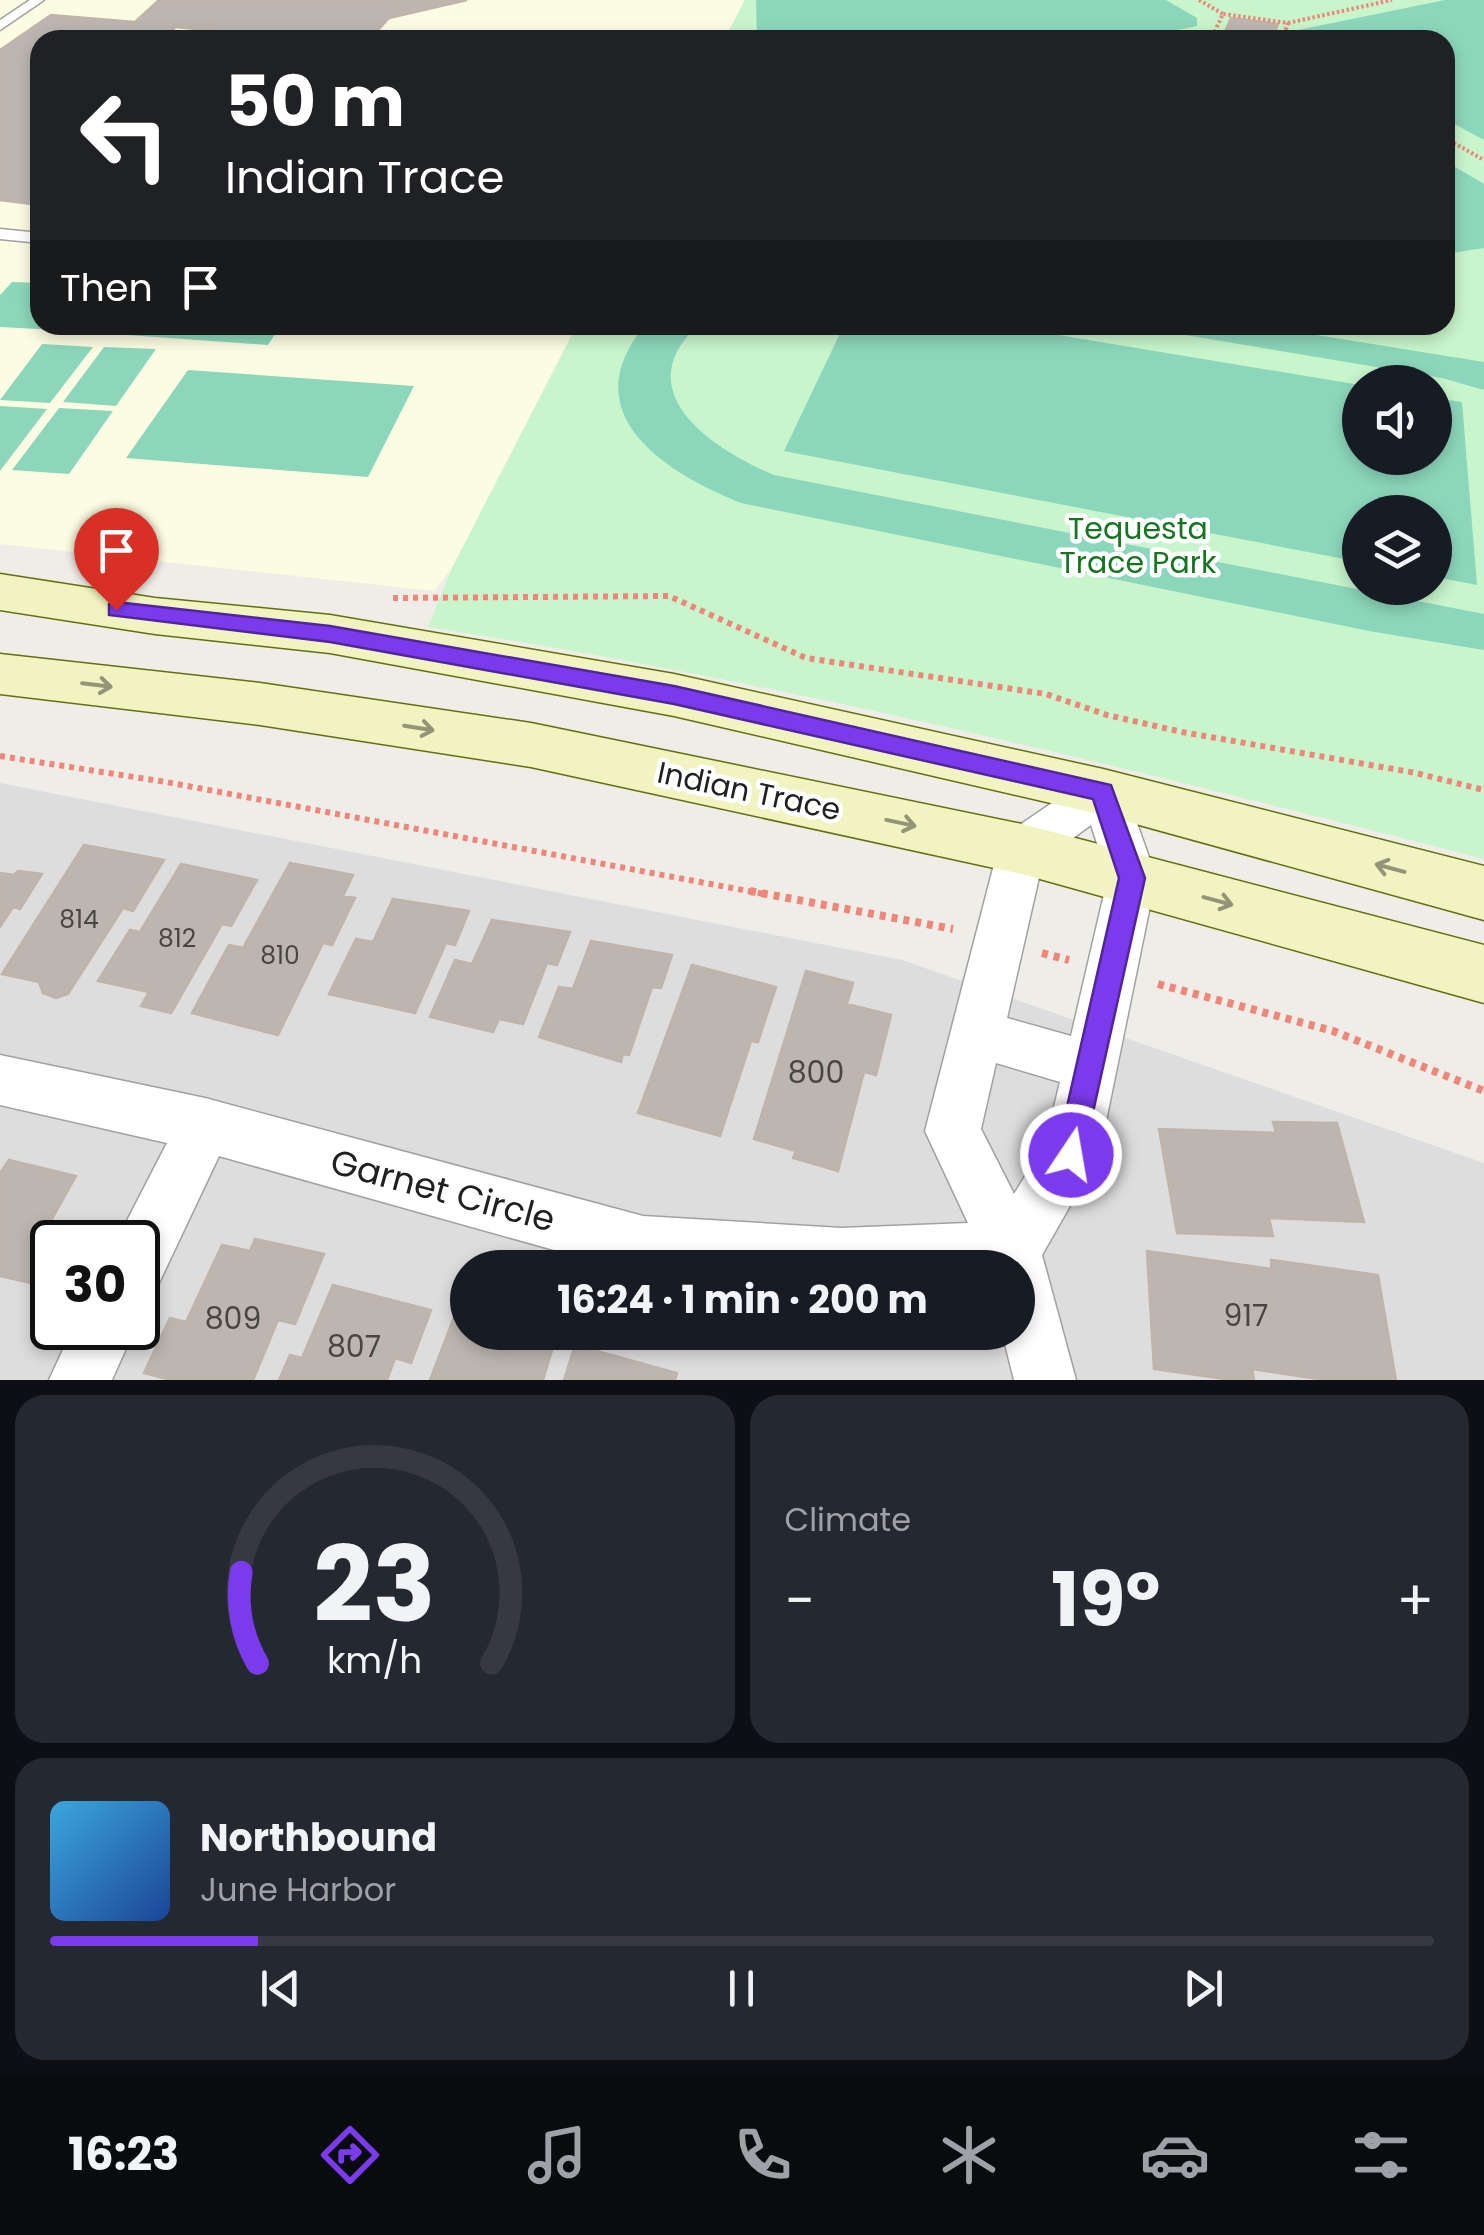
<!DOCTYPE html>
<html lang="en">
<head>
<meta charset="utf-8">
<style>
  :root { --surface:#171b24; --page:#242831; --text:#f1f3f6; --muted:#9ea1a6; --line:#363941; --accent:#7c3aed }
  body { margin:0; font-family:Poppins,sans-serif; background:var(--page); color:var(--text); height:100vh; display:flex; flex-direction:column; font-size:38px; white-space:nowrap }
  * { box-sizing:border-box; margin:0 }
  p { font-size:32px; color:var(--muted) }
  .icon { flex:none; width:55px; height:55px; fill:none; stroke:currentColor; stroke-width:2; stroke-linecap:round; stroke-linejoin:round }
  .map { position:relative; height:1380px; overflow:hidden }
  .panel { display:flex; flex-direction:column; gap:15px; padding:15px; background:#0d0f14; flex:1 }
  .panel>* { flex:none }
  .banner { position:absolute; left:30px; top:30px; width:1425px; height:305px; border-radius:30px; box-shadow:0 5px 15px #0003; background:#202124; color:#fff; overflow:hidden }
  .fabs { position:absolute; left:1342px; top:365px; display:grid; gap:20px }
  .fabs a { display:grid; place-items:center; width:110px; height:110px; border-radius:50%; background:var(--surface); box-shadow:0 5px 15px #0003; font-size:50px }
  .speed { position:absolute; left:30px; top:1220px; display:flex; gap:20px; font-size:50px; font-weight:700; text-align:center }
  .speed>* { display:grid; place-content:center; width:130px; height:130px; border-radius:50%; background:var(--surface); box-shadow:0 5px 15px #0003; line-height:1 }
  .speed .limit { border:5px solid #111; border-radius:15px; background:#fff; color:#111 }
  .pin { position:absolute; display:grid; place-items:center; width:85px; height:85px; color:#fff; margin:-102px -42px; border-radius:50% 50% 50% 0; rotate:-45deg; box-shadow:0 0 10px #0007 }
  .pin .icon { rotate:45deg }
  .me { position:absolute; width:110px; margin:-55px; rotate:12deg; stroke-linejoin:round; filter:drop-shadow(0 0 8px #0008) }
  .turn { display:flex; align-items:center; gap:35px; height:210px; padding:0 30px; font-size:45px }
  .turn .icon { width:130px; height:130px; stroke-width:2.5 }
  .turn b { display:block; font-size:70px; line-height:85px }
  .then { display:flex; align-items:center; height:95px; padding:0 30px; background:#0003; gap:20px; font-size:38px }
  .big { font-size:75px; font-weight:700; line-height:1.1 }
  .panel .card { flex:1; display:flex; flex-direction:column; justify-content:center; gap:15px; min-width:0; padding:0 35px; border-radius:30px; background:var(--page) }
  .panel .dial { align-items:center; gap:0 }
  .dial svg { height:260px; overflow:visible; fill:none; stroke:var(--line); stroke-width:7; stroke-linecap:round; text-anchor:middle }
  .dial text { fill:var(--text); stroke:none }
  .song { display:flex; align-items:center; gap:30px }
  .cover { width:120px; height:120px; border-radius:15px; background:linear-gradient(135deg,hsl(200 70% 55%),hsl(220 70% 35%)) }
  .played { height:10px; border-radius:5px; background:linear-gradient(90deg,var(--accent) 15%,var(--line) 15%) }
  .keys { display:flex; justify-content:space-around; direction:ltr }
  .heat { display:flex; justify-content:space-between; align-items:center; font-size:55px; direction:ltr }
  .panel .tiles { flex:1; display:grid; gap:15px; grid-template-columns:1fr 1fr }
  .card:last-child { grid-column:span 2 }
  .trip { position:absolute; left:450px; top:1250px; width:585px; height:100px; border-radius:50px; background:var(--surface); box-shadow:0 5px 15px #0003; font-weight:700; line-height:100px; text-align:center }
  .dock { display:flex; height:160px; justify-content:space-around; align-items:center; background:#090b0e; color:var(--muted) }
  .dock .icon { width:70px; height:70px }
  .dock .selected { color:var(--accent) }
  .dock b { font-size:45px; color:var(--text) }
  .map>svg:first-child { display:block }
  .residential { fill:#dedddd; fill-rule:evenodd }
  .education { fill:#fcfce3 }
  .park { fill:#c8f5cc; fill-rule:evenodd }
  .pitch { fill:#8cd7bb }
  .building { fill:#bdb6b0; stroke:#c0b4aa; stroke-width:2.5 }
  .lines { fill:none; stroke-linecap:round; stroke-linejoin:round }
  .lane-casing { stroke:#a1a1a1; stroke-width:3 }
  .street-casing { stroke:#a1a1a1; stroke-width:3 }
  .secondary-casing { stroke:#636f0e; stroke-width:3 }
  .path-far2 { stroke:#ee8779; stroke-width:4; stroke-dasharray:2.5 2.5; stroke-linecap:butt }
  .path-far1 { stroke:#ee8779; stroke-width:6; stroke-dasharray:5 5; stroke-linecap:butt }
  .path { stroke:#ee8779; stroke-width:8; stroke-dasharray:6 6; stroke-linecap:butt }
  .lane { fill:#fff; fill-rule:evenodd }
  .street { fill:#fff; fill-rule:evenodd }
  .secondary { fill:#f1f4c0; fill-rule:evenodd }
  .oneway { stroke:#939578 }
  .route { fill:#7c3aed; stroke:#51269a; stroke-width:2.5 }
  .labels { text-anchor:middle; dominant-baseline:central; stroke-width:9; stroke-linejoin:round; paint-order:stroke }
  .number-label { font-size:25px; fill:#474644 }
  .park-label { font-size:30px; fill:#15761f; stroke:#fff }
  .street-label { font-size:30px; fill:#202020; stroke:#fff }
  .near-number-label { font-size:30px; fill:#474644 }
  .near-street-label { font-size:35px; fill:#202020; stroke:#fff }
</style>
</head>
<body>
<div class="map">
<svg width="1484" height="1380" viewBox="0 0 1484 1380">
  <rect width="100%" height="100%" fill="#efede7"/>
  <!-- residential -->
  <path class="residential" d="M 0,783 L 902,960 L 1484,1163 L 1484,1380 L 0,1380 ZM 52,1242 L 138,1242 L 138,1328 L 52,1328 ZM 468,1268 L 1018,1268 L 1018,1332 L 468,1332 Z"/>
  <!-- education -->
  <path class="education" d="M 0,0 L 745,0 L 724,40 L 40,40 L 40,325 L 577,325 L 452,568 L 434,591 L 0,544 Z"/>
  <!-- park -->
  <path class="park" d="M 745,0 L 1484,0 L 1484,859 C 1135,769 785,682 428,627 L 452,568 L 577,325 L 1445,325 L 1445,40 L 724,40 ZM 1360,382 L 1435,382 L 1435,458 L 1360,458 ZM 1360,512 L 1435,512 L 1435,588 L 1360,588 Z"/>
  <!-- pitch -->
  <path class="pitch" d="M 756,0 L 1166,0 L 1197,18 L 1197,26 L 1127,40 L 757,40 Z
    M 1445,0 L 1484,0 L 1484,140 L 1445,119 L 1445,40 L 1296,40 L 1298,30 Z
    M 1445,161 L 1484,184 L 1484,248 L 1445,254 Z
    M 12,282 L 40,283 L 40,325 L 119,325 L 112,333 L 0,327 L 0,295 Z
    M 136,325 L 281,325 L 268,345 L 128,335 Z
    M 645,325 L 698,325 C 625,393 715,450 774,475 L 1484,614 L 1484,650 L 1369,631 L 741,503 C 666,473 571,414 645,325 Z
    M 844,325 L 998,325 L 1360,385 L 1360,458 L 1435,458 L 1435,398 L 1462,402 L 1477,585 L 1435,577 L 1435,512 L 1360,512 L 1360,562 L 784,451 Z
    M 1126,325 L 1255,325 L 1484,362 L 1484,390 L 1442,378 Z
    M 42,344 L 93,347 L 50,403 L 0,400 Z
    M 104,347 L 156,349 L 116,406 L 63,402 Z
    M 188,370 L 414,386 L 368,477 L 126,458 Z
    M 0,406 L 47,409 L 0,471 Z
    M 59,408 L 113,411 L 69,474 L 12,470 Z"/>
  <!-- building -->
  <path class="building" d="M 159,0 L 467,0 L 389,18 L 377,31 L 479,40 L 308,40 L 257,35 L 251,40 L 215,40 L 225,32 L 176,27 L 159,40 L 40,40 L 40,130 L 31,137 L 40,138 L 40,205 L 0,200 L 0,50 L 51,15 L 135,22 Z
    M 1231,18 L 1278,24 L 1272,40 L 1224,34 Z
    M 84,845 L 164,860 L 133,911 L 123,908 L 68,994 L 56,998 L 43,993 L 39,982 L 2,974 Z
    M 290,863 L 353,875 L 343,896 L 355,898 L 332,945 L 323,943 L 278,1035 L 192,1013 L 229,945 L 243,948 Z
    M 181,864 L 257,880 L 231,926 L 222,924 L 171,1013 L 141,1006 L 149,992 L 98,981 L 130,930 L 140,932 Z
    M 18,871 L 42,874 L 20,909 L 13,907 L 0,927 L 0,873 L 14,875 Z
    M 393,899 L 469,911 L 455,945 L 446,943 L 415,1013 L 329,994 L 356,939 L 373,942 Z
    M 492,920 L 570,932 L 557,965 L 547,963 L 523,1024 L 499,1019 L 493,1032 L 430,1017 L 455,960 L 472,964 Z
    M 591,941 L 672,955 L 661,988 L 652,987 L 629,1055 L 623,1054 L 621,1062 L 539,1037 L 559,987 L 573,989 Z
    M 692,965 L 776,987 L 758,1042 L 751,1041 L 720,1136 L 638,1113 Z
    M 806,971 L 853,983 L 847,1004 L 891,1015 L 876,1075 L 864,1072 L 838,1171 L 793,1158 L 796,1151 L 754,1139 Z
    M 1273,1122 L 1337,1123 L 1364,1222 L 1269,1218 L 1273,1236 L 1177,1233 L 1159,1129 L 1276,1133 Z
    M 9,1160 L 76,1176 L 44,1233 L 61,1238 L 52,1242 L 52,1253 L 35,1284 L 0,1276 L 0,1173 Z
    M 255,1239 L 324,1254 L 295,1324 L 278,1320 L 253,1380 L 171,1380 L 144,1373 L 170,1318 L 186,1322 L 222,1245 L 250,1251 Z
    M 1147,1251 L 1271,1269 L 1271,1260 L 1378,1275 L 1396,1380 L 1325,1380 L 1252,1369 L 1254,1380 L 1232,1380 L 1154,1369 Z
    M 333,1285 L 431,1310 L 411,1363 L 395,1358 L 387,1380 L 279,1380 L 290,1355 L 302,1358 Z
    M 456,1312 L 468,1315 L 468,1332 L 529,1332 L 555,1340 L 543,1380 L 430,1380 Z
    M 575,1345 L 677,1373 L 675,1380 L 564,1380 Z"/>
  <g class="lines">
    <defs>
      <path id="lane" d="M 30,0 L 44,0 L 0,30 L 0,20 Z
        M 0,229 L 40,233 L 40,243 L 0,239 Z"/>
      <path id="street" d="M 1103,774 L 1119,779 L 1126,792 L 1156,877 L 1099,1155 L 1042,1255 L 1076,1380 L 1014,1380 L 1002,1332 L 1018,1332 L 1018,1268 L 618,1268 L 219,1156 L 159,1283 L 138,1292 L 138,1242 L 116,1242 L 167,1143 L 0,1105 L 0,1055 L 205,1098 L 643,1216 L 841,1228 L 968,1223 L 925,1131 L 998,849 L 1005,835 L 1087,779 ZM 1091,825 L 1108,877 L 1071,1036 L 1007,1018 L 1043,860 ZM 996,1063 L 1060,1082 L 1045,1144 L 1014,1194 L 981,1129 Z
        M 73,1328 L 135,1328 L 112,1380 L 49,1380 Z"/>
      <path id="secondary" d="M 0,574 L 155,598 L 330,615 L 674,674 L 1103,769 L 1484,866 L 1484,920 L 1103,815 L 674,716 L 330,653 L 155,634 L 0,610 Z
        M 0,654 L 260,683 L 531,723 L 1022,824 L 1484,945 L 1484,1003 L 1022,874 L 531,767 L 260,725 L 0,694 Z"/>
    </defs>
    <!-- lane casing -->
    <use href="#lane" class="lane-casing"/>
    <!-- street casing -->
    <use href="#street" class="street-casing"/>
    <!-- secondary casing -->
    <use href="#secondary" class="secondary-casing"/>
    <!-- path-far2 -->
    <path class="path-far2" d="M 1199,0 L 1223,14
      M 1288,23 L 1392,0
      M 1192,40 L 1213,35
      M 1244,40 L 1213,35 L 1223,14 L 1288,23 L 1282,40
      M 1445,138 L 1484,160"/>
    <!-- path-far1 -->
    <path class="path-far1" d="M 393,598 L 669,596 L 806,658 L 1046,694 L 1107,715 L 1182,732 L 1416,773 L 1484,790
      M 0,756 L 166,782 L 764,894"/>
    <!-- path -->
    <path class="path" d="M 750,891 L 953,929
      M 1042,953 L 1069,960
      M 1158,984 L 1333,1031 L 1484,1091"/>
    <!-- lane -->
    <use href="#lane" class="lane"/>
    <!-- street -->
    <use href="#street" class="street"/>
    <!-- secondary -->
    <use href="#secondary" class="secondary"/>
  </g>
  <!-- one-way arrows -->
  <defs><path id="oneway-shaft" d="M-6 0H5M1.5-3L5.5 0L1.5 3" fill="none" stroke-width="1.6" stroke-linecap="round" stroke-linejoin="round" transform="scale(2.5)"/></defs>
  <g class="oneway">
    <use href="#oneway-shaft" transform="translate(97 685) rotate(7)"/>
    <use href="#oneway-shaft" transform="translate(419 728) rotate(9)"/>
    <use href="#oneway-shaft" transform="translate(901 823) rotate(12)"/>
    <use href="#oneway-shaft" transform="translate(1390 868) rotate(-165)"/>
    <use href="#oneway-shaft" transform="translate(1218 901) rotate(15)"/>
  </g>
  <!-- route -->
  <path class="route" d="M 116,602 L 330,626 L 674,686 L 1111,785 L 1145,878 L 1081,1166 L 1071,1170 L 1060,1166 L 1056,1155 L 1119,878 L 1093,799 L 674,704 L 330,642 L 109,615 L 109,604 Z"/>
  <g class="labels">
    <!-- number labels -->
    <g class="number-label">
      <text x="79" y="919">814</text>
      <text x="177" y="938">812</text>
      <text x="280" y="955">810</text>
    </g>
    <!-- park labels -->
    <g class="park-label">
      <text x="1138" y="528">Tequesta<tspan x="1138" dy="34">Trace Park</tspan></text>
    </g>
    <!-- street labels -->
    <g class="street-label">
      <text transform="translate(749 791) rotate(12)">Indian Trace</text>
    </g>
    <!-- near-number labels -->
    <g class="near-number-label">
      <text x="816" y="1072">800</text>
      <text x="1246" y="1315">917</text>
      <text x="233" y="1318">809</text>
      <text x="354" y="1346">807</text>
    </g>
    <!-- near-street labels -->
    <g class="near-street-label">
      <text transform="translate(443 1190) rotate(15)">Garnet Circle</text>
    </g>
  </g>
</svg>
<div class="fabs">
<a><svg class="icon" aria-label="sound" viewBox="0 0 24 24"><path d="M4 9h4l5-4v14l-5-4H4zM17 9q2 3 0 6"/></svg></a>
<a><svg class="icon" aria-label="layers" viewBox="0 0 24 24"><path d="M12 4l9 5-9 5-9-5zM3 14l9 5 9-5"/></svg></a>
</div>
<div class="speed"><div class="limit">30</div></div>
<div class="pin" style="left:116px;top:610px;background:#d93025"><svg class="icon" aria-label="arrive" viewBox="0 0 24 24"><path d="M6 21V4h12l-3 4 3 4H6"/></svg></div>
<svg class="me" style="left:1071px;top:1155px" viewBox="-20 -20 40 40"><circle r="17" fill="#7c3aed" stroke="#fff" stroke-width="3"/><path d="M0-11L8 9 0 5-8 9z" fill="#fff"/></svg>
<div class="trip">16:24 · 1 min · 200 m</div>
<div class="banner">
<div class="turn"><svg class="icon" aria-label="left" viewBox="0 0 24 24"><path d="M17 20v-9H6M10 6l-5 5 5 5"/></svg><div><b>50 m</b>Indian Trace</div></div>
<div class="then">Then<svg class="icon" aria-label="arrive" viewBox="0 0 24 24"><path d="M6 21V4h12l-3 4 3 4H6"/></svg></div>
</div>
</div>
<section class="panel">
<div class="tiles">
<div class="card dial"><svg viewBox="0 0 100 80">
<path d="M14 69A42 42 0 1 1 86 69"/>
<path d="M14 69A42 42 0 0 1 9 41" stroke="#7c3aed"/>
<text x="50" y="56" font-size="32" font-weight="700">23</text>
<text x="50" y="72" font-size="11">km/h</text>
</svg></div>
<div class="card"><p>Climate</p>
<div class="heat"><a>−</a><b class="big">19°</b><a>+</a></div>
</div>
<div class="card">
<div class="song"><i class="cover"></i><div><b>Northbound</b><p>June Harbor</p></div></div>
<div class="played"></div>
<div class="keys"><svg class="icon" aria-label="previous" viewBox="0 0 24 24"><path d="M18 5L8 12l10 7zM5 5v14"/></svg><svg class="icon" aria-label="pause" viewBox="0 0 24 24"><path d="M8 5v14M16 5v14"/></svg><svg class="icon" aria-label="next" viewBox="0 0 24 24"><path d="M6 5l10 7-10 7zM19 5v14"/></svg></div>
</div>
</div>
</section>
<nav class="dock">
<b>16:23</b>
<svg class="icon selected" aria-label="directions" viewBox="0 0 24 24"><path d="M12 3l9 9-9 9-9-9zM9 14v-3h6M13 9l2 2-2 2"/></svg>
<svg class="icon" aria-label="music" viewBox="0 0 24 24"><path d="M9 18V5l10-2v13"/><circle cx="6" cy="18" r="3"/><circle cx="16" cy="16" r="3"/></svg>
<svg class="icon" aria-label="phone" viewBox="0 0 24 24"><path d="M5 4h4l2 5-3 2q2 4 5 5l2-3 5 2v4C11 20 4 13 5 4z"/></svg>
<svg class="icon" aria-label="climate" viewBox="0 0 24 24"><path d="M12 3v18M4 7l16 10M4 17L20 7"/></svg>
<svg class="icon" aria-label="car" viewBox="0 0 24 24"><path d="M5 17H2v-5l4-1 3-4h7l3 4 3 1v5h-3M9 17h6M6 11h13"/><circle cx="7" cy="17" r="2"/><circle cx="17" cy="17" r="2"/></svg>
<svg class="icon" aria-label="filters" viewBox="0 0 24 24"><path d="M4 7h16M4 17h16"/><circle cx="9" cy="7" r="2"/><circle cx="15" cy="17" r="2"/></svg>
</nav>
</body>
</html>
